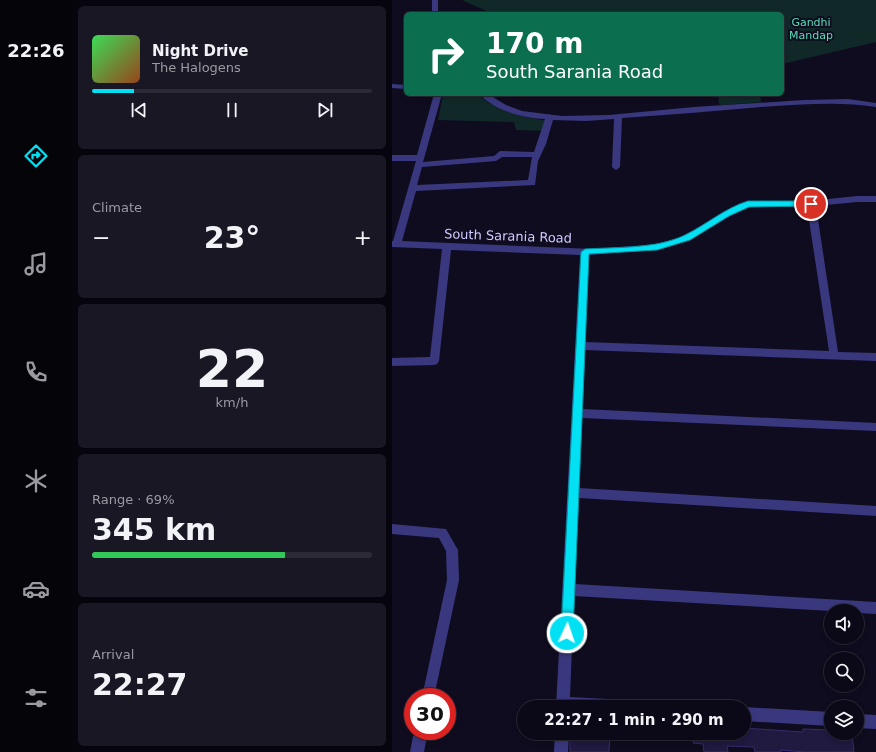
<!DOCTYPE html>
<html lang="en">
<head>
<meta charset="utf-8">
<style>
  :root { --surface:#0b0917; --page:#191724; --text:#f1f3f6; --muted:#9a9aa1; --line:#2b2a36; --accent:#02e0f4 }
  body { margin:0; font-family:"DejaVu Sans",sans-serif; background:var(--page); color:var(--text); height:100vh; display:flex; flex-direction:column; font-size:15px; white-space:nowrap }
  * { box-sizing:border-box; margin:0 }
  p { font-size:13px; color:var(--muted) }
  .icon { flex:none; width:22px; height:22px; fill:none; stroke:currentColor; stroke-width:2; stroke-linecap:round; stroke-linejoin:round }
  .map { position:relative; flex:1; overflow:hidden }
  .panel { display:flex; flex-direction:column; gap:6px; padding:6px; background:#06050d; width:320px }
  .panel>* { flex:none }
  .hud { position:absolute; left:12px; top:12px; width:380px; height:84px; border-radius:6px; box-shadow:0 2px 6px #0003,0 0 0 1px var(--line); background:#0b6e4f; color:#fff; overflow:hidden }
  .fabs { position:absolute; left:432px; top:604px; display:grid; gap:8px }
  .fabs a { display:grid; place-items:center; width:40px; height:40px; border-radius:50%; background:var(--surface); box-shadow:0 2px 6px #0003,0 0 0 1px var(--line); font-size:20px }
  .speed { position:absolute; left:12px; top:688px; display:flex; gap:8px; font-size:20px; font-weight:700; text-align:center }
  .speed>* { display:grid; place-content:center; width:52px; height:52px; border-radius:50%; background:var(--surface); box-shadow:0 2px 6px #0003,0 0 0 1px var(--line); line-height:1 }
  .speed .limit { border:6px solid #d22; background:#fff; color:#111 }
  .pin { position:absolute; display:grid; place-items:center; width:34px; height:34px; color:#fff; margin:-17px; border:2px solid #fff; border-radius:50%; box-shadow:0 1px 4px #0007 }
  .me { position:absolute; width:44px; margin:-22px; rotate:3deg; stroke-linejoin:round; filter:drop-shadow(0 0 3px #0008) }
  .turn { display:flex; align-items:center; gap:14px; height:84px; padding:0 16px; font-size:18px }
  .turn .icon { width:52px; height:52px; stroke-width:2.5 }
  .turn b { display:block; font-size:28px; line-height:34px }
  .big { font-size:30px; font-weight:800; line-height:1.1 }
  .panel .widget { flex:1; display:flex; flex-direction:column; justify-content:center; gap:6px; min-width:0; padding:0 14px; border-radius:6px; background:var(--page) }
  .panel .dial { align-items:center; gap:0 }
  .dial b { font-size:52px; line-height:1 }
  .song { display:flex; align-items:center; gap:12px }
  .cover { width:48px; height:48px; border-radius:6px; background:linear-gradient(135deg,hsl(130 70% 55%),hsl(20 70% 35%)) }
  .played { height:4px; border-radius:2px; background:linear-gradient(90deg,var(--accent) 15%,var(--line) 15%) }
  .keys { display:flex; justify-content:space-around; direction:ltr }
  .heat { display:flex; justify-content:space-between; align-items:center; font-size:22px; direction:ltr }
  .charge { height:6px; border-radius:3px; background:linear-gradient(90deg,#34c759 69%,var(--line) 0) }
  .trip { position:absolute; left:125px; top:700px; width:234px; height:40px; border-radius:20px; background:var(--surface); box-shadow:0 2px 6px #0003,0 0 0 1px var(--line); font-weight:800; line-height:40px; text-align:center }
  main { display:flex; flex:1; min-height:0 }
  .menu { display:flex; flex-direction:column; width:72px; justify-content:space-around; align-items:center; background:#040409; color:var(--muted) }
  .menu .icon { width:28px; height:28px }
  .menu .active { color:var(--accent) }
  .menu b { font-size:18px; color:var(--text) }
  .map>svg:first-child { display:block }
  .green { fill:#102928 }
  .building { fill:#201940; stroke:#362b6c }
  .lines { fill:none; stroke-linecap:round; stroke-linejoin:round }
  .minor { fill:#39387e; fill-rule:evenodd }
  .route { fill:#02e0f4; stroke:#01929f }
  .labels { text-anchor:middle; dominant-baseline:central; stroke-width:4; stroke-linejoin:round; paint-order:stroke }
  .far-park-label { font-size:11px; fill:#58deba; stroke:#0f0c1f }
  .street-label { font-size:13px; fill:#d0cbff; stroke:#0f0c1f }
</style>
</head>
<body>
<main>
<nav class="menu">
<b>22:26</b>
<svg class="icon active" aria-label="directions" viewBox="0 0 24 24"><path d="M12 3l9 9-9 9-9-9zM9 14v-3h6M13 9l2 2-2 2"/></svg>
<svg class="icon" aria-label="music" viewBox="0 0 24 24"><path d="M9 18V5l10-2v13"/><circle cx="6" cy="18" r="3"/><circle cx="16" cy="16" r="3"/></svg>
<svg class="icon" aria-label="phone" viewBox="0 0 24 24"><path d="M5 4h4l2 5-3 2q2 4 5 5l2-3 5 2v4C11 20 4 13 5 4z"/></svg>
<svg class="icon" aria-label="climate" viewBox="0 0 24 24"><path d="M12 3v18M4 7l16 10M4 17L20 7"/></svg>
<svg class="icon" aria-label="car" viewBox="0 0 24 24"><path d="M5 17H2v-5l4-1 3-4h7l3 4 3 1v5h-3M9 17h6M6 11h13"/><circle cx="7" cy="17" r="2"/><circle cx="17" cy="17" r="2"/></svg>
<svg class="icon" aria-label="filters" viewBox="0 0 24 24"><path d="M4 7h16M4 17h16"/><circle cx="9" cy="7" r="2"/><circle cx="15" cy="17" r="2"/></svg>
</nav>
<section class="panel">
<div class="widget">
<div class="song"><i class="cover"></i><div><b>Night Drive</b><p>The Halogens</p></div></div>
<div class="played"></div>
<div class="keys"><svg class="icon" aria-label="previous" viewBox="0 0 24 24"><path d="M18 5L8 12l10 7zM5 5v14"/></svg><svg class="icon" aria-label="pause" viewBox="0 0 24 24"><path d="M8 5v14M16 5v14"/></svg><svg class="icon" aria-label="next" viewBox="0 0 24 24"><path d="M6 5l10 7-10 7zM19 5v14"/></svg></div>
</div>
<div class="widget"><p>Climate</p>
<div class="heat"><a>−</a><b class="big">23°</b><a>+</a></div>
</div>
<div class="widget dial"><b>22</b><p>km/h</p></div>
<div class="widget"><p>Range · 69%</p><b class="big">345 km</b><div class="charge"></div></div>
<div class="widget"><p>Arrival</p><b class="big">22:27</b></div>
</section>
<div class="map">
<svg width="484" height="752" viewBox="0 0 484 752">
  <rect width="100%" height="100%" fill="#0f0c1f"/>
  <!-- green -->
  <path class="green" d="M 70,0 L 484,0 L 484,42 L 390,64 L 390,14 L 101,14 Z
    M 51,94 L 85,94 C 105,112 132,118 158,121 L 154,131 L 124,130 L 122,122 L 46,120 Z
    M 326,94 L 368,94 L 369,102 L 330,105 L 327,104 Z"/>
  <!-- building -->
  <path class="building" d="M 352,728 L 411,732 L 411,729 L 439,730 L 439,733 L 460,733 L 462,752 L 413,752 L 388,750 L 389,752 L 363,752 L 362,747 L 335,746 L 336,752 L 312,752 L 311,744 L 301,743 L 302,733 L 352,733 Z
    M 178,733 L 218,733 L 217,752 L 178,752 Z"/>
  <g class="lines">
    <!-- minor -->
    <path class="minor" d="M 40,0 L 46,0 L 46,14 L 40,14 Z
      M 0,84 L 14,85 L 14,89 L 0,88 Z
      M 42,94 L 50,94 L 31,162 L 102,156 L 108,151 L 142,152 L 153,119 C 131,118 103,111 87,94 L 96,94 L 114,105 L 130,111 L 170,116 L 217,115 L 302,107 L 413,100 L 456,99 L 484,103 L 484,107 C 445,101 408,105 369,107 C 322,111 276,115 230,118 L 228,167 L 224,170 L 220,167 L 222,119 L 194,121 L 161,120 L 154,144 L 146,161 L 143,185 L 24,191 L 10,241 L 201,249 L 265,244 L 292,236 L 331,212 L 356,201 L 407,202 L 465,196 L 484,196 L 484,202 L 465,202 L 424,206 L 446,352 L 484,353 L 484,361 L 193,350 L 191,409 L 484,423 L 484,431 L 190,418 L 187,488 L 484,506 L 484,516 L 187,498 L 183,584 L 484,602 L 484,614 L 465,613 L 465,611 L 439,611 L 182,596 L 178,697 L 235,700 L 240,702 L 242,707 L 164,707 L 188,255 L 59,250 L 47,361 L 45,364 L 42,365 L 0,366 L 0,358 L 38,357 L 50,249 L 0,247 L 0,241 L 1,241 L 24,161 L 0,161 L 0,155 L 25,155 ZM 110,157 L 140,157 L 136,180 L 25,185 L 30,167 L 104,161 ZM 357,207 L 415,207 L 437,351 L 193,342 L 197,255 L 268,249 L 298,240 L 337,216 Z
      M 0,524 L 54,529 L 66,550 L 67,580 L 42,697 L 30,697 L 55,580 L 54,551 L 47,538 L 0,534 Z
      M 352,707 L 439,712 L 439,726 L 352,721 Z
      M 465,714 L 484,715 L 484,729 L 465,728 Z
      M 22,731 L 36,731 L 32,752 L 18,752 Z
      M 163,733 L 177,733 L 176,752 L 162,752 Z"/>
  </g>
  <!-- route -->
  <path class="route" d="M 356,201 L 419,201 L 423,204 L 419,206 L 357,207 L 337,216 L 298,240 L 265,250 L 197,254 L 181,633 L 179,637 L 175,638 L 171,637 L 169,633 L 189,252 L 193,249 C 224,247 265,249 293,235 C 314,225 333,208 356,201 Z"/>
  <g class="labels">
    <!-- far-park labels -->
    <g class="far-park-label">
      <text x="419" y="22">Gandhi<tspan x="419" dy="13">Mandap</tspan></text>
    </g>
    <!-- street labels -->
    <g class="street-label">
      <text transform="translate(116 236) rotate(2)">South Sarania Road</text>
    </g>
  </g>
</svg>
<div class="fabs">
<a><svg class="icon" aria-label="sound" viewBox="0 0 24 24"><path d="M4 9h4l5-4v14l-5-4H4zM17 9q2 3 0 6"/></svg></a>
<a><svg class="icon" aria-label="search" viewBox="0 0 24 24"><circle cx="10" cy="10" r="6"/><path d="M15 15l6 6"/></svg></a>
<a><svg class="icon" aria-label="layers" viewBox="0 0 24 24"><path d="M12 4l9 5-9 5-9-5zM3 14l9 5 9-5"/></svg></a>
</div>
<div class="speed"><div class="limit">30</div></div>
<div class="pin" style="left:419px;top:204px;background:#d93025"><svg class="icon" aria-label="arrive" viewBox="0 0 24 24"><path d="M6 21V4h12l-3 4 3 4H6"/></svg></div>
<svg class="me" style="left:175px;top:633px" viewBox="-20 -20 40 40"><circle r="17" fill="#02e0f4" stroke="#fff" stroke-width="3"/><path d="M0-11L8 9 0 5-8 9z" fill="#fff"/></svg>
<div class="trip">22:27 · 1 min · 290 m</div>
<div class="hud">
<div class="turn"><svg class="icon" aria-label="right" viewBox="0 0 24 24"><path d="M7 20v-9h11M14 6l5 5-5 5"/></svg><div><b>170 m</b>South Sarania Road</div></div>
</div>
</div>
</main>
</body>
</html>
